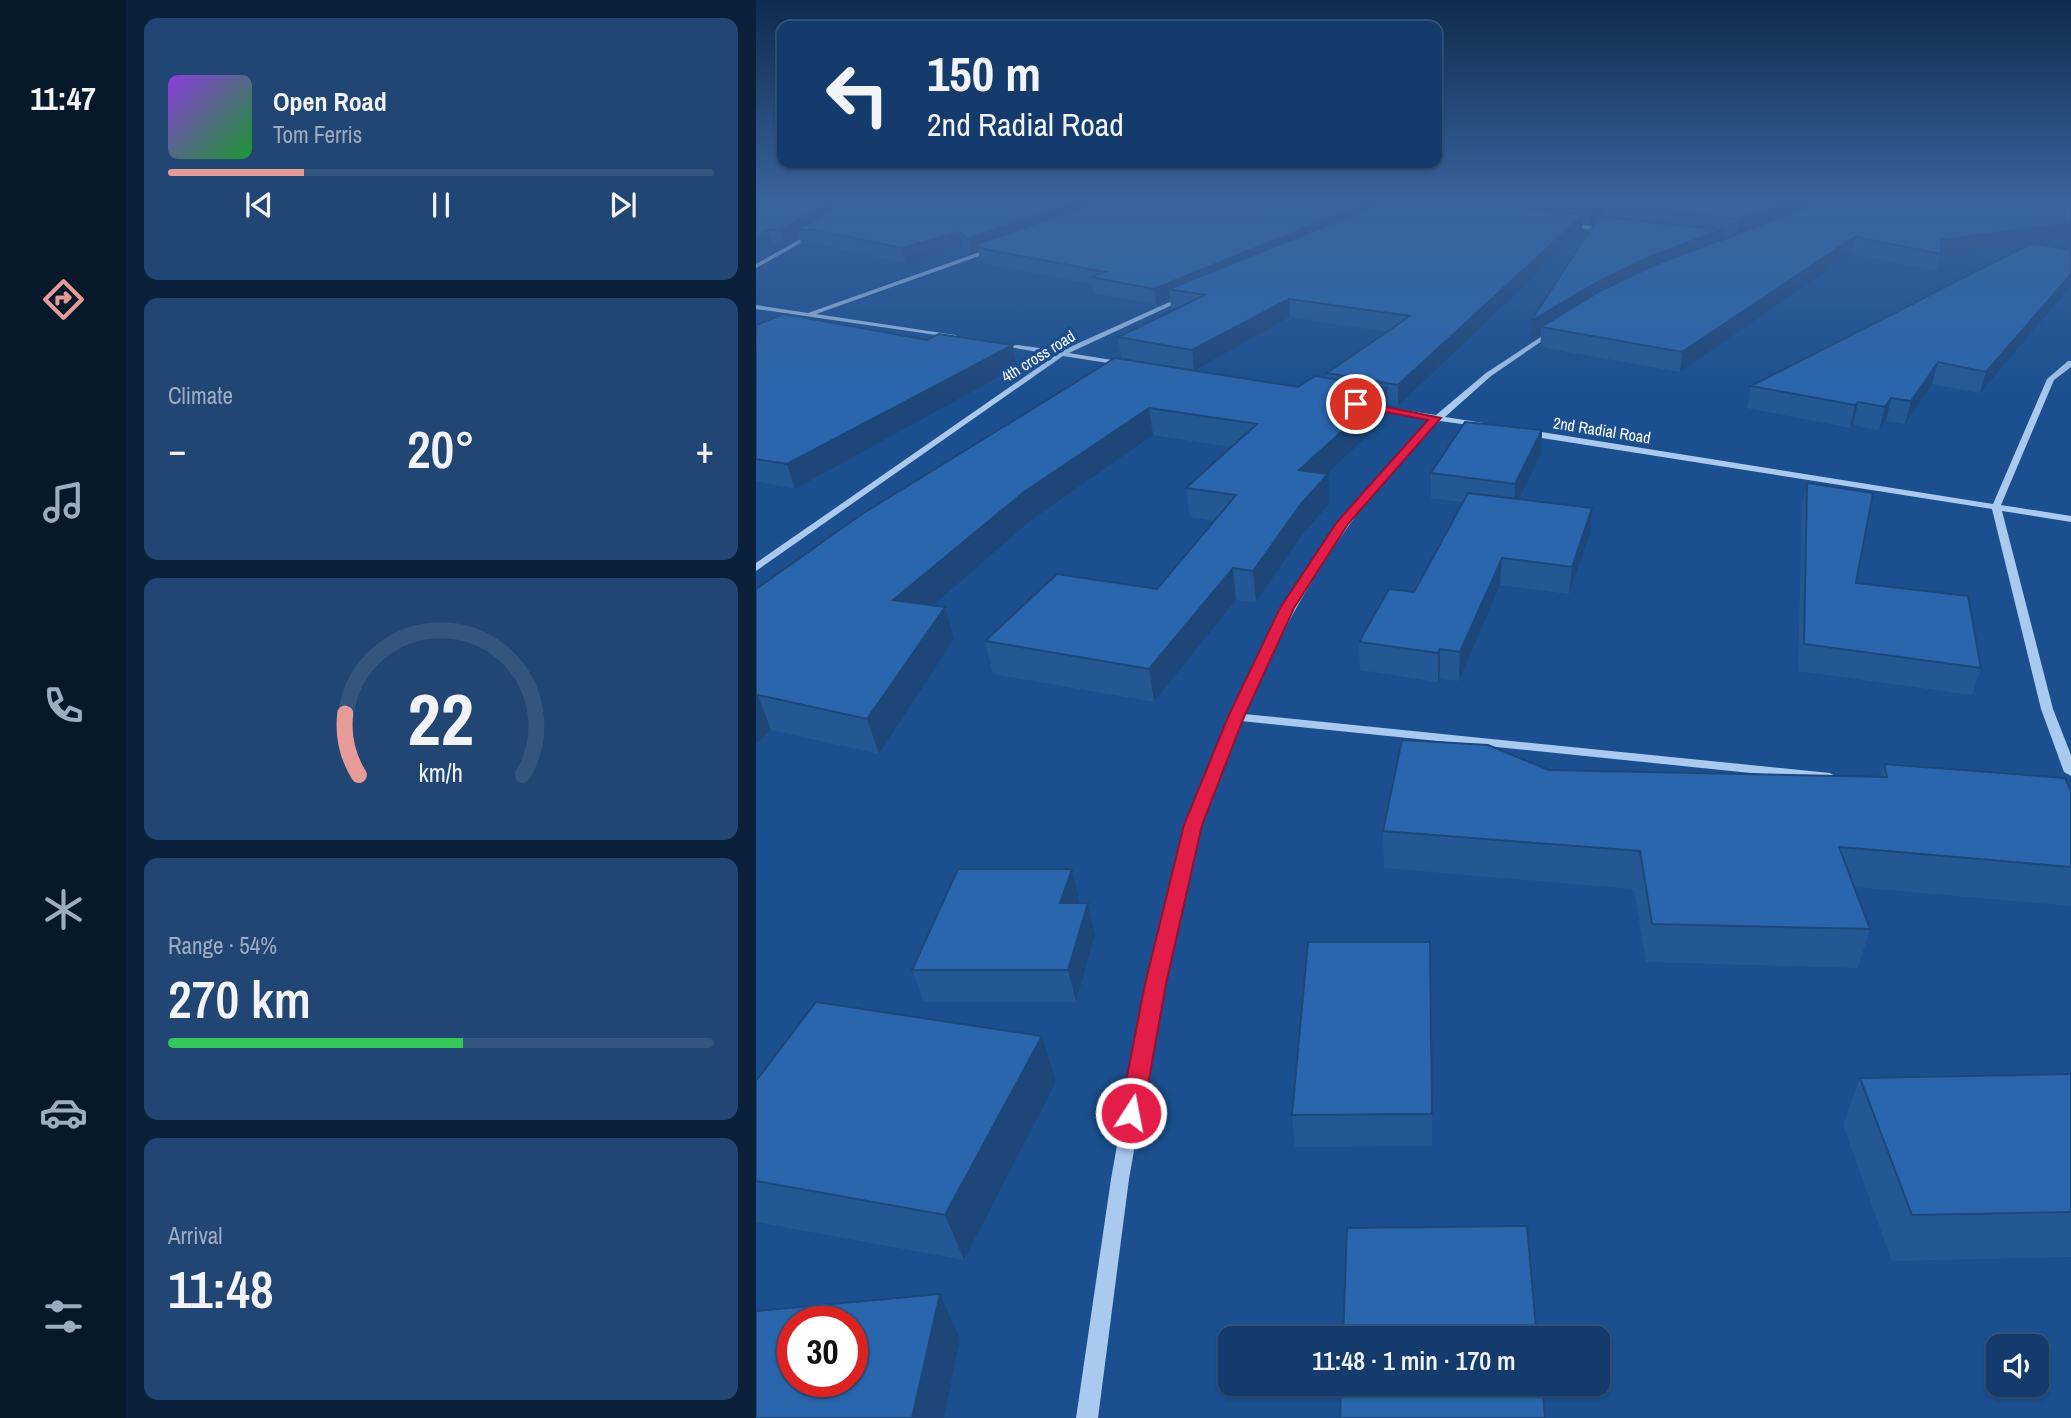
<!DOCTYPE html>
<html lang="en">
<head>
<meta charset="utf-8">
<style>
  :root { --surface:#143b6b; --page:#214673; --text:#f1f3f6; --muted:#9dadc1; --line:#33557e; --accent:#e69b98 }
  body { margin:0; font-family:"Archivo Narrow",sans-serif; background:var(--page); color:var(--text); height:100vh; display:flex; flex-direction:column; font-size:26px; white-space:nowrap }
  * { box-sizing:border-box; margin:0 }
  p { font-size:23px; color:var(--muted) }
  .icon { flex:none; width:38px; height:38px; fill:none; stroke:currentColor; stroke-width:2; stroke-linecap:round; stroke-linejoin:round }
  .map { position:relative; flex:1; overflow:hidden }
  .side { display:flex; flex-direction:column; gap:18px; padding:18px; background:#0b203b; width:630px }
  .side>* { flex:none }
  .guide { position:absolute; left:21px; top:21px; width:665px; height:147px; border-radius:14px; box-shadow:0 2px 5px #0004,0 0 0 2px var(--line); background:#143b6b; color:var(--text); overflow:hidden }
  .fabs { position:absolute; left:1230px; top:1334px; display:grid; gap:14px }
  .fabs a { display:grid; place-items:center; width:63px; height:63px; border-radius:14px; background:var(--surface); box-shadow:0 2px 5px #0004,0 0 0 2px var(--line); font-size:35px }
  .speed { position:absolute; left:21px; top:1306px; display:flex; gap:14px; font-size:35px; font-weight:700; text-align:center }
  .speed>* { display:grid; place-content:center; width:91px; height:91px; border-radius:50%; background:var(--surface); box-shadow:0 2px 5px #0004,0 0 0 2px var(--line); line-height:1 }
  .speed .limit { border:10px solid #d22; background:#fff; color:#111 }
  .pin { position:absolute; display:grid; place-items:center; width:60px; height:60px; color:#fff; margin:-30px; border:4px solid #fff; border-radius:50%; box-shadow:0 2px 7px #0007 }
  .me { position:absolute; width:77px; margin:-38px; rotate:11deg; stroke-linejoin:round; filter:drop-shadow(0 0 5px #0008) }
  .turn { display:flex; align-items:center; gap:24px; height:147px; padding:0 35px; font-size:32px }
  .turn .icon { width:91px; height:91px; stroke-width:2.5 }
  .turn b { display:block; font-size:49px; line-height:60px }
  .big { font-size:52px; font-weight:600; line-height:1.1 }
  .side .tile { flex:1; display:flex; flex-direction:column; justify-content:center; gap:10px; min-width:0; padding:0 24px; border-radius:14px; background:var(--page) }
  .side .dial { align-items:center; gap:0 }
  .dial svg { height:182px; overflow:visible; fill:none; stroke:var(--line); stroke-width:7; stroke-linecap:round; text-anchor:middle }
  .dial text { fill:var(--text); stroke:none }
  .song { display:flex; align-items:center; gap:21px }
  .cover { width:84px; height:84px; border-radius:10px; background:linear-gradient(135deg,hsl(270 70% 55%),hsl(130 70% 35%)) }
  .played { height:7px; border-radius:4px; background:linear-gradient(90deg,var(--accent) 25%,var(--line) 25%) }
  .keys { display:flex; justify-content:space-around; direction:ltr }
  .heat { display:flex; justify-content:space-between; align-items:center; font-size:38px; direction:ltr }
  .charge { height:10px; border-radius:5px; background:linear-gradient(90deg,#34c759 54%,var(--line) 0) }
  .trip { position:absolute; left:462px; top:1326px; width:392px; height:70px; border-radius:14px; background:var(--surface); box-shadow:0 2px 5px #0004,0 0 0 2px var(--line); font-weight:600; line-height:70px; text-align:center }
  main { display:flex; flex:1; min-height:0 }
  .tab-bar { display:flex; flex-direction:column; width:126px; justify-content:space-around; align-items:center; background:#08182b; color:var(--muted) }
  .tab-bar .icon { width:49px; height:49px }
  .tab-bar .selected { color:var(--accent) }
  .tab-bar b { font-size:32px; color:var(--text) }
  .map>svg:first-child { display:block }
  .lines { fill:none; stroke-linecap:round; stroke-linejoin:round }
  .minor { fill:#a9c9ee; fill-rule:evenodd }
  .major { fill:#f0f6ff; fill-rule:evenodd }
  .wall { fill:#245895; fill-rule:evenodd }
  .shaded-wall { fill:#1d4779 }
  .building { fill:#2a66ad; stroke:#1d4779; stroke-width:2; fill-rule:evenodd }
  .route { fill:#e11d48; stroke:#92132f; stroke-width:2 }
  .labels { text-anchor:middle; dominant-baseline:central; stroke-width:7; stroke-linejoin:round; paint-order:stroke }
  .far-street-label { font-size:16px; fill:#fff; stroke:#1b4f8f }
</style>
</head>
<body>
<main>
<nav class="tab-bar">
<b>11:47</b>
<svg class="icon selected" aria-label="directions" viewBox="0 0 24 24"><path d="M12 3l9 9-9 9-9-9zM9 14v-3h6M13 9l2 2-2 2"/></svg>
<svg class="icon" aria-label="music" viewBox="0 0 24 24"><path d="M9 18V5l10-2v13"/><circle cx="6" cy="18" r="3"/><circle cx="16" cy="16" r="3"/></svg>
<svg class="icon" aria-label="phone" viewBox="0 0 24 24"><path d="M5 4h4l2 5-3 2q2 4 5 5l2-3 5 2v4C11 20 4 13 5 4z"/></svg>
<svg class="icon" aria-label="climate" viewBox="0 0 24 24"><path d="M12 3v18M4 7l16 10M4 17L20 7"/></svg>
<svg class="icon" aria-label="car" viewBox="0 0 24 24"><path d="M5 17H2v-5l4-1 3-4h7l3 4 3 1v5h-3M9 17h6M6 11h13"/><circle cx="7" cy="17" r="2"/><circle cx="17" cy="17" r="2"/></svg>
<svg class="icon" aria-label="filters" viewBox="0 0 24 24"><path d="M4 7h16M4 17h16"/><circle cx="9" cy="7" r="2"/><circle cx="15" cy="17" r="2"/></svg>
</nav>
<section class="side">
<div class="tile">
<div class="song"><i class="cover"></i><div><b>Open Road</b><p>Tom Ferris</p></div></div>
<div class="played"></div>
<div class="keys"><svg class="icon" aria-label="previous" viewBox="0 0 24 24"><path d="M18 5L8 12l10 7zM5 5v14"/></svg><svg class="icon" aria-label="pause" viewBox="0 0 24 24"><path d="M8 5v14M16 5v14"/></svg><svg class="icon" aria-label="next" viewBox="0 0 24 24"><path d="M6 5l10 7-10 7zM19 5v14"/></svg></div>
</div>
<div class="tile"><p>Climate</p>
<div class="heat"><a>−</a><b class="big">20°</b><a>+</a></div>
</div>
<div class="tile dial"><svg viewBox="0 0 100 80">
<path d="M14 69A42 42 0 1 1 86 69"/>
<path d="M14 69A42 42 0 0 1 8 42" stroke="#e69b98"/>
<text x="50" y="56" font-size="32" font-weight="700">22</text>
<text x="50" y="72" font-size="11">km/h</text>
</svg></div>
<div class="tile"><p>Range · 54%</p><b class="big">270 km</b><div class="charge"></div></div>
<div class="tile"><p>Arrival</p><b class="big">11:48</b></div>
</section>
<div class="map">
<svg width="1315" height="1418" viewBox="0 0 1315 1418">
  <rect width="100%" height="100%" fill="#1b4f8f"/>
  <g class="lines">
    <!-- minor -->
    <path class="minor" d="M 810,223 L 851,228 L 854,230 L 851,232 L 808,226 Z
      M 59,231 L 61,234 L 0,268 L 0,264 Z
      M 238,247 L 240,250 L 60,314 L 199,335 L 201,336 L 201,338 L 0,309 L 0,305 L 52,313 Z
      M 427,296 L 430,298 L 429,299 L 313,353 L 368,362 L 372,364 L 371,366 L 307,356 L 0,571 L 0,563 L 300,355 L 241,345 L 239,344 L 239,342 L 305,351 Z
      M 797,329 L 802,330 L 735,376 L 689,417 L 727,423 L 727,427 L 684,421 C 670,432 659,446 647,459 C 578,534 528,622 488,714 L 1074,773 L 1081,777 L 1074,781 L 485,721 L 440,837 L 404,1002 L 373,1179 L 342,1418 L 320,1418 L 355,1179 L 376,1061 L 419,867 L 431,823 L 460,749 L 492,677 L 528,608 L 571,541 L 618,480 L 676,419 L 617,409 L 613,407 L 614,405 L 680,415 L 730,373 Z
      M 1312,361 L 1315,361 L 1315,367 L 1298,380 L 1245,505 L 1315,516 L 1315,522 L 1246,511 L 1297,709 L 1315,755 L 1315,776 L 1308,772 L 1285,709 L 1236,509 L 773,436 L 769,433 L 773,430 L 1237,504 L 1291,379 Z"/>
    <!-- major -->
    <path class="major" d="M 1301,201 L 1315,201 L 1315,204 Z"/>
  </g>
  <!-- wall -->
  <path class="wall" d="M 0,201 L 630,201 L 630,202 L 632,201 L 1302,201 L 1278,243 L 1224,393 L 1176,384 L 1149,424 L 1130,421 L 1123,430 L 1097,425 L 1094,428 L 991,408 L 995,386 L 1274,244 L 1184,256 L 1180,271 L 1096,254 L 924,372 L 784,347 L 785,334 L 774,341 L 775,321 L 847,217 L 847,211 L 834,224 L 827,223 L 826,231 L 642,406 L 632,404 L 632,414 L 613,429 L 613,434 L 571,474 L 574,503 L 547,534 L 500,602 L 480,600 L 398,702 L 237,674 L 229,641 L 401,589 L 458,521 L 434,517 L 430,488 L 475,447 L 397,435 L 274,521 L 178,605 L 198,639 L 123,754 L 15,730 L 0,744 L 0,589 L 432,370 L 365,357 L 362,337 L 421,309 L 415,307 L 414,299 L 400,305 L 337,293 L 336,284 L 231,264 L 224,259 L 222,250 L 215,253 L 206,246 L 150,263 L 62,244 L 45,244 L 43,235 L 28,244 L 16,244 ZM 534,317 L 631,332 L 571,373 L 571,378 L 542,387 L 439,371 Z
    M 0,325 L 261,367 L 39,489 L 0,481 Z
    M 786,430 L 785,454 L 763,499 L 834,534 L 813,594 L 744,585 L 703,681 L 684,678 L 682,682 L 604,670 L 603,642 L 658,592 L 707,502 L 675,498 L 675,473 Z
    M 1051,483 L 1100,583 L 1225,668 L 1216,695 L 1042,671 L 1046,506 Z
    M 1128,764 L 1315,791 L 1315,906 L 1098,887 L 1114,929 L 1102,968 L 890,962 L 878,889 L 628,868 L 627,831 L 793,770 L 1124,777 Z
    M 323,900 L 322,903 L 332,903 L 339,935 L 320,1002 L 168,1002 L 156,970 Z
    M 286,1036 L 300,1082 L 208,1260 L 0,1222 L 0,1081 Z
    M 1315,1074 L 1315,1257 L 1136,1261 L 1087,1125 L 1104,1078 Z
    M 676,1114 L 676,1146 L 539,1147 L 536,1115 Z"/>
  <!-- shaded-wall -->
  <path class="shaded-wall" d="M 75,201 L 79,201 L 82,213 L 41,230 L 43,235 L 28,244 L 24,230 Z
    M 322,201 L 361,201 L 221,244 L 222,250 L 215,253 L 212,239 Z
    M 615,201 L 630,201 L 630,208 L 413,289 L 414,299 L 400,305 L 398,289 Z
    M 845,201 L 852,201 L 848,204 L 847,211 L 834,224 L 835,210 Z
    M 1033,201 L 1086,201 L 980,241 L 983,219 Z
    M 827,215 L 826,231 L 642,406 L 642,385 Z
    M 1315,223 L 1315,238 L 1184,256 L 1185,240 Z
    M 12,230 L 16,244 L 0,252 L 0,236 Z
    M 966,230 L 963,247 L 785,327 L 785,334 L 774,341 L 775,321 L 840,283 L 895,256 Z
    M 203,232 L 206,246 L 150,263 L 146,248 Z
    M 1099,237 L 1096,254 L 924,372 L 926,352 Z
    M 1315,274 L 1315,286 L 1224,393 L 1230,372 Z
    M 533,299 L 534,317 L 438,371 L 436,350 Z
    M 257,345 L 261,367 L 39,489 L 31,464 Z
    M 1182,362 L 1176,384 L 1149,424 L 1155,401 Z
    M 631,388 L 632,414 L 613,429 L 613,434 L 545,499 L 543,470 L 607,407 Z
    M 1135,398 L 1130,421 L 1123,430 L 1129,407 Z
    M 1102,402 L 1097,425 L 1094,428 L 1099,405 Z
    M 393,408 L 397,435 L 274,521 L 147,632 L 137,600 L 268,492 Z
    M 786,430 L 785,454 L 758,509 L 759,484 Z
    M 572,474 L 574,503 L 547,534 L 500,602 L 497,571 L 545,504 Z
    M 836,508 L 834,534 L 813,594 L 816,567 Z
    M 746,558 L 744,585 L 703,681 L 704,652 Z
    M 477,568 L 480,600 L 398,702 L 393,669 Z
    M 189,607 L 198,639 L 123,754 L 111,719 Z
    M 684,649 L 684,678 L 682,682 L 682,653 Z
    M 2,695 L 15,730 L 0,744 L 0,697 Z
    M 316,869 L 323,900 L 312,935 L 304,903 Z
    M 332,903 L 339,935 L 320,1002 L 312,970 Z
    M 286,1036 L 300,1082 L 208,1260 L 189,1215 Z
    M 184,1294 L 204,1339 L 188,1418 L 156,1418 Z"/>
  <!-- building -->
  <path class="building" d="M 0,201 L 75,201 L 24,230 L 12,230 L 0,236 Z
    M 91,201 L 322,201 L 212,239 L 203,232 L 146,248 L 58,230 L 41,230 Z
    M 346,201 L 615,201 L 398,289 L 335,277 L 349,272 L 228,249 L 221,244 Z
    M 632,201 L 701,201 L 827,215 L 642,385 L 571,373 L 654,316 L 533,299 L 436,350 L 362,337 L 449,295 L 413,289 Z
    M 757,201 L 845,201 L 835,210 Z
    M 850,201 L 1033,201 L 983,219 L 848,204 Z
    M 1069,201 L 1302,201 L 1315,202 L 1315,223 L 1185,240 L 1185,254 L 1099,237 L 926,352 L 785,327 L 846,290 L 901,264 Z
    M 843,216 L 966,230 L 895,256 L 840,283 L 775,321 Z
    M 1276,243 L 1315,250 L 1315,274 L 1230,372 L 1182,362 L 1155,401 L 1135,398 L 1129,407 L 1102,402 L 1099,405 L 995,386 Z
    M 28,314 L 171,340 L 183,334 L 257,345 L 31,464 L 0,459 L 0,325 Z
    M 359,358 L 542,387 L 559,376 L 631,388 L 607,407 L 613,407 L 543,470 L 572,474 L 545,504 L 497,571 L 477,568 L 393,669 L 229,641 L 301,574 L 401,589 L 480,495 L 430,488 L 501,424 L 393,408 L 268,492 L 137,600 L 189,607 L 111,719 L 2,695 L 0,697 L 0,589 L 106,514 Z
    M 709,422 L 786,430 L 759,484 L 675,473 Z
    M 1051,483 L 1117,493 L 1100,583 L 1212,596 L 1225,668 L 1048,644 Z
    M 712,493 L 836,508 L 816,567 L 746,558 L 704,652 L 684,649 L 682,653 L 603,642 L 633,589 L 658,592 Z
    M 646,740 L 732,745 L 793,770 L 1131,777 L 1128,764 L 1309,778 L 1315,791 L 1315,867 L 1083,847 L 1114,929 L 896,924 L 884,851 L 627,831 Z
    M 202,869 L 316,869 L 304,903 L 332,903 L 312,970 L 156,970 Z
    M 552,942 L 674,942 L 676,1114 L 536,1115 Z
    M 60,1002 L 286,1036 L 189,1215 L 0,1181 L 0,1081 Z
    M 1315,1074 L 1315,1212 L 1156,1215 L 1104,1078 Z
    M 771,1226 L 781,1339 L 587,1339 L 591,1228 Z
    M 184,1294 L 156,1418 L 0,1418 L 0,1311 ZM 37,1321 L 96,1321 L 96,1381 L 37,1381 Z
    M 585,1384 L 786,1384 L 789,1418 L 584,1418 Z"/>
  <!-- sky -->
  <linearGradient id="sky" x2="0" y2="1"><stop stop-color="#0f2b4f"/><stop offset="0.5" stop-color="#39639b"/><stop offset="1" stop-color="#39639b" stop-opacity="0"/></linearGradient>
  <rect width="1315" height="400" fill="url(#sky)"/>
  <!-- route -->
  <path class="route" d="M 600,401 L 685,418 L 592,524 L 538,608 L 488,717 L 446,825 L 410,984 L 387,1113 L 383,1120 L 375,1123 L 367,1120 L 364,1113 L 389,984 L 428,825 L 472,717 L 524,608 L 581,522 L 672,420 L 596,406 L 596,402 Z"/>
  <g class="labels">
    <!-- far-street labels -->
    <g class="far-street-label">
      <text transform="translate(282 356) rotate(-32)">4th cross road</text>
      <text transform="translate(846 430) rotate(9)">2nd Radial Road</text>
    </g>
  </g>
</svg>
<div class="fabs">
<a><svg class="icon" aria-label="sound" viewBox="0 0 24 24"><path d="M4 9h4l5-4v14l-5-4H4zM17 9q2 3 0 6"/></svg></a>
</div>
<div class="speed"><div class="limit">30</div></div>
<div class="pin" style="left:600px;top:404px;background:#d93025"><svg class="icon" aria-label="arrive" viewBox="0 0 24 24"><path d="M6 21V4h12l-3 4 3 4H6"/></svg></div>
<svg class="me" style="left:375px;top:1113px" viewBox="-20 -20 40 40"><circle r="17" fill="#e11d48" stroke="#fff" stroke-width="3"/><path d="M0-11L8 9 0 5-8 9z" fill="#fff"/></svg>
<div class="trip">11:48 · 1 min · 170 m</div>
<div class="guide">
<div class="turn"><svg class="icon" aria-label="left" viewBox="0 0 24 24"><path d="M17 20v-9H6M10 6l-5 5 5 5"/></svg><div><b>150 m</b>2nd Radial Road</div></div>
</div>
</div>
</main>
</body>
</html>
